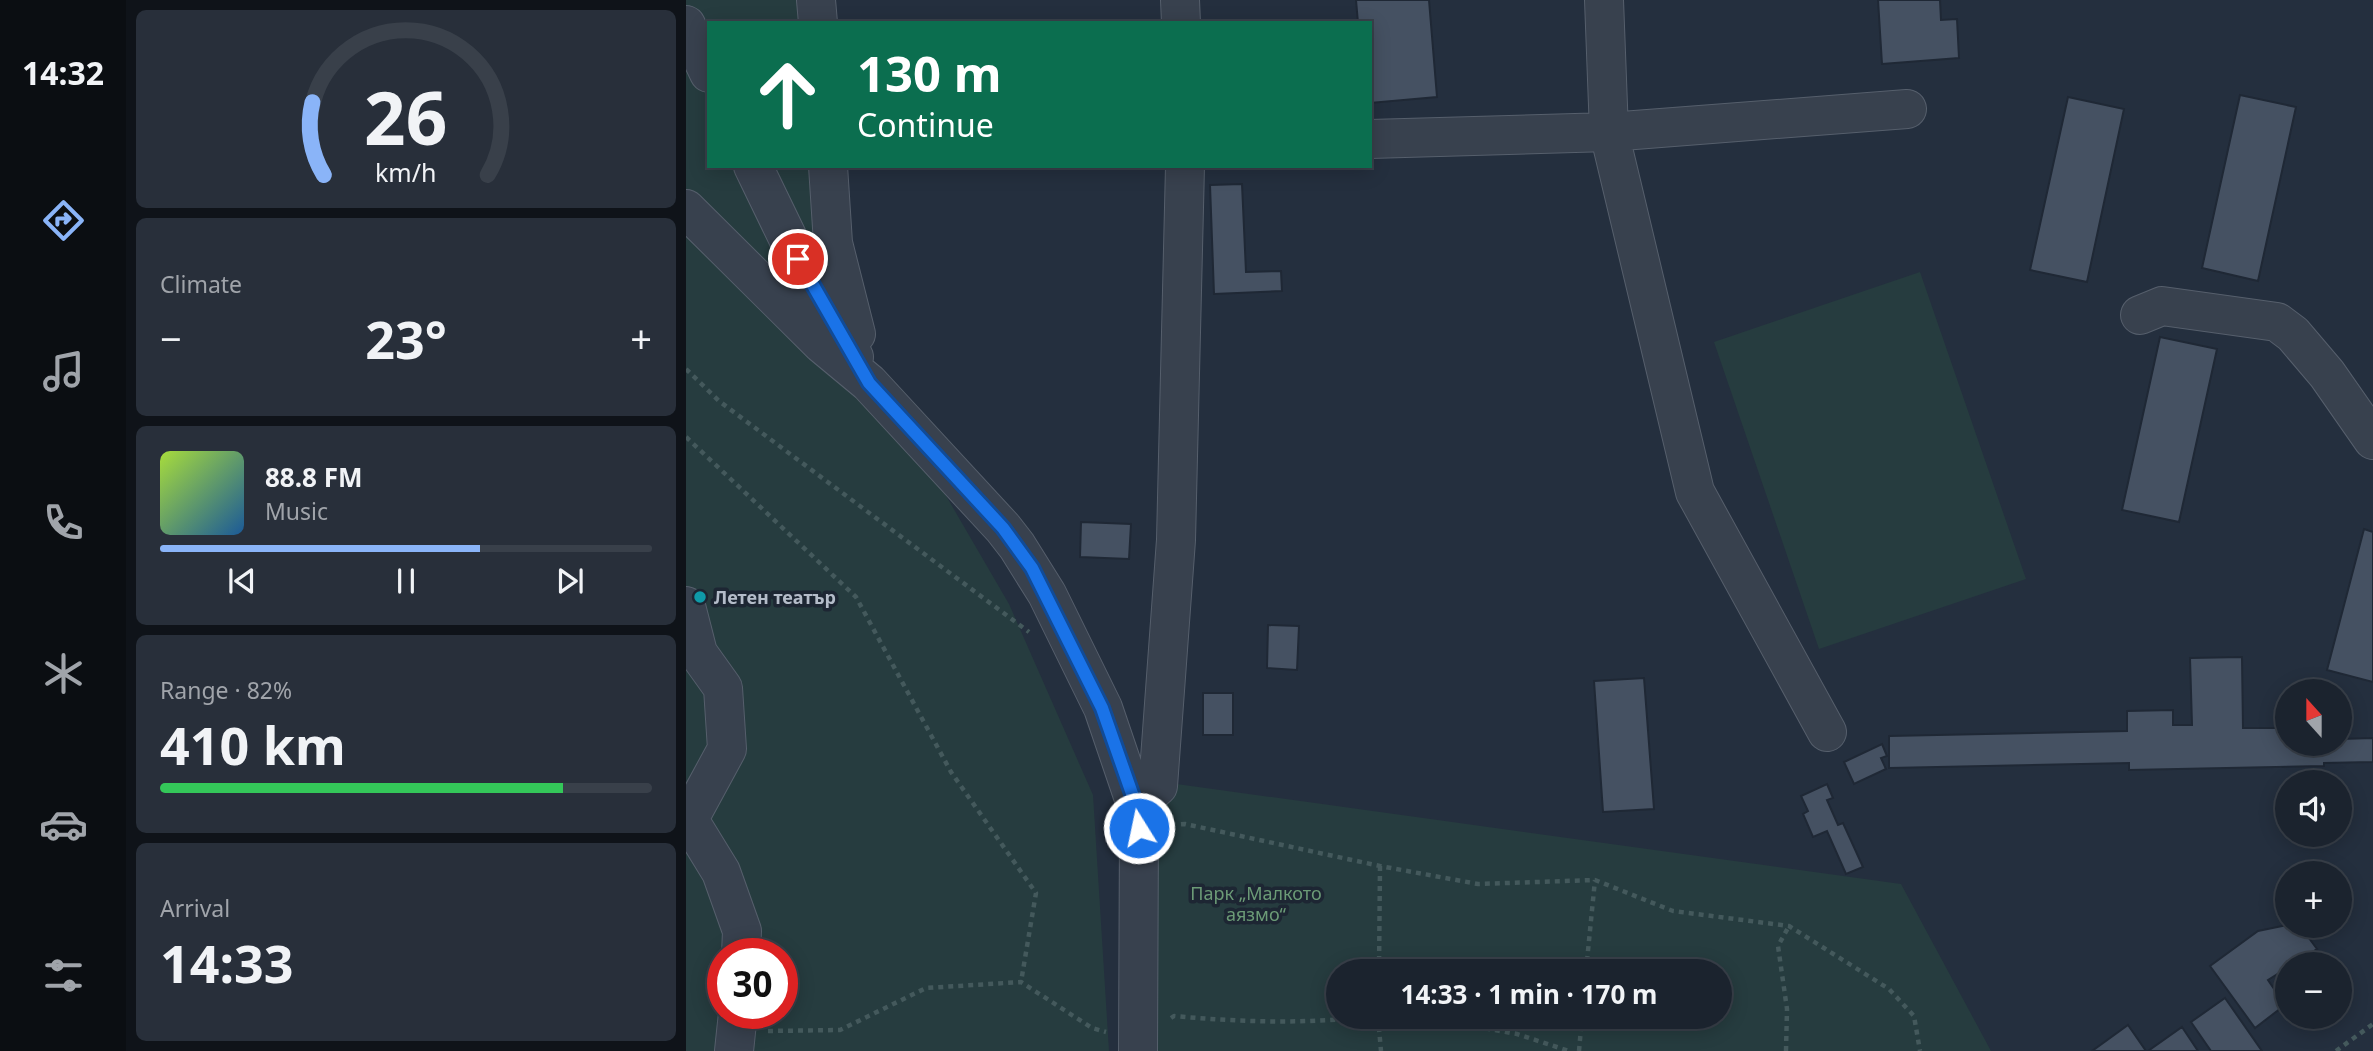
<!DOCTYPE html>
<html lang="en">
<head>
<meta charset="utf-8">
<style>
  :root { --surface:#1b232e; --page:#282f3a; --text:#f1f3f6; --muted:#a0a4aa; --line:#39404a; --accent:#8ab4f8 }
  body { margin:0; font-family:"Noto Sans",sans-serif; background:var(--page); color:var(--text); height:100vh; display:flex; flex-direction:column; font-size:26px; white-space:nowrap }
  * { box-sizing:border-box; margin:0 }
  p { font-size:23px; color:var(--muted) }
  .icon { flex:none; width:38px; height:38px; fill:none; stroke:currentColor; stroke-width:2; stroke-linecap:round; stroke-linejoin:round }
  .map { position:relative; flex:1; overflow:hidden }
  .side { display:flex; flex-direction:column; gap:10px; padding:10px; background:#0f1319; width:560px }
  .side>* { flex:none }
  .top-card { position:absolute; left:21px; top:21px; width:665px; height:147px; border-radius:0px; box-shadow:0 4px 18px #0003,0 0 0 2px var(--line); background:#0b6e4f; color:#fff; overflow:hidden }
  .needle { width:46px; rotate:339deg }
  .buttons { position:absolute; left:1589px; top:679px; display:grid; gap:14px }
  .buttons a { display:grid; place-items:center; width:77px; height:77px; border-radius:50%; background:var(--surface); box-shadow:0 4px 18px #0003,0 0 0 2px var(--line); font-size:35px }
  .speed { position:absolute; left:21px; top:938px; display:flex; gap:14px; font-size:35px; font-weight:700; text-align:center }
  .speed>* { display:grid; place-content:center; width:91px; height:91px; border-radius:50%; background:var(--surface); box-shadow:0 4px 18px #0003,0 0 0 2px var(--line); line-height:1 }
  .speed .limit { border:10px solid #d22; background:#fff; color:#111 }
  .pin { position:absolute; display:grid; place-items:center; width:60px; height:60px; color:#fff; margin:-30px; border:4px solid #fff; border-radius:50%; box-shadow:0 2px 7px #0007 }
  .me { position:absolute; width:77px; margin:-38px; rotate:350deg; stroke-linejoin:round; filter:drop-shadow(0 0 5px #0008) }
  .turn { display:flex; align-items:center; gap:24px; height:147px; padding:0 35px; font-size:32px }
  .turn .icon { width:91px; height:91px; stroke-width:2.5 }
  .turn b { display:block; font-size:49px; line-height:60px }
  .big { font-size:52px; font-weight:700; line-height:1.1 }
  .side .card { flex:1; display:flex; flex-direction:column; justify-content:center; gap:10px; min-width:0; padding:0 24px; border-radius:10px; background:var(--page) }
  .side .dial { align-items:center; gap:0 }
  .dial svg { height:182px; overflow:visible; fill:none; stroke:var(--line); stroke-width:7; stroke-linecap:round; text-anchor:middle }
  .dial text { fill:var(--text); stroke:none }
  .song { display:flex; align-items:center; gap:21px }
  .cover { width:84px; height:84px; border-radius:10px; background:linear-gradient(135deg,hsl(80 70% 55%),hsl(210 70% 35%)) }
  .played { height:7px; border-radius:4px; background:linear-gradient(90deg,var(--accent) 65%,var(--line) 65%) }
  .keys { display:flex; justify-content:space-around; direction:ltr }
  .heat { display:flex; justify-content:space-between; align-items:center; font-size:38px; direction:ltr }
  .charge { height:10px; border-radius:5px; background:linear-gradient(90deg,#34c759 82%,var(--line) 0) }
  .trip { position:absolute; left:640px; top:959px; width:406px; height:70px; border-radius:35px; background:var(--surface); box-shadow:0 4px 18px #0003,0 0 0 2px var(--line); font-weight:700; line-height:70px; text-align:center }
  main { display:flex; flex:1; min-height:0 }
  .tabs { display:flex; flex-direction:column; width:126px; justify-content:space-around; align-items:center; background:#0b0e12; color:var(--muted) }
  .tabs .icon { width:49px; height:49px }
  .tabs .on { color:var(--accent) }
  .tabs b { font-size:32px; color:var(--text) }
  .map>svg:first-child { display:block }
  .green { fill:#263c3f; fill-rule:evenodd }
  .building { fill:#455162; stroke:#1f2835; stroke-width:2 }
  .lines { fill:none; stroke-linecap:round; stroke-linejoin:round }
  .minor-casing { stroke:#565f6c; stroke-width:40 }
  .path { stroke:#44595c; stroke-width:4.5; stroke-dasharray:5 5; stroke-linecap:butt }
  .minor { stroke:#38414e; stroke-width:38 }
  .route-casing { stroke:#114b97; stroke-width:18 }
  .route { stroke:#1a73e8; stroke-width:12 }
  .culture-dot { fill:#0f9aa8; stroke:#1d2633; stroke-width:2.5 }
  .labels { text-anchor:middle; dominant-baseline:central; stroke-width:7; stroke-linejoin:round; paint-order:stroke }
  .poi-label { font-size:18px; font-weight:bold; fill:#b4bcc9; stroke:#1d2633; text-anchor:start }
  .park-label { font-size:18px; fill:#6b9a76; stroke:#1d2633 }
</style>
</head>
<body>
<main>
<nav class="tabs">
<b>14:32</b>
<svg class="icon on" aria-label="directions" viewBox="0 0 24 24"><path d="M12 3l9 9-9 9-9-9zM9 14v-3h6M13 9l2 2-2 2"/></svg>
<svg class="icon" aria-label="music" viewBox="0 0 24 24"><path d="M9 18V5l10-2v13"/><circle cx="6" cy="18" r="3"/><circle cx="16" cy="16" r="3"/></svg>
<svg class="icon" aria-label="phone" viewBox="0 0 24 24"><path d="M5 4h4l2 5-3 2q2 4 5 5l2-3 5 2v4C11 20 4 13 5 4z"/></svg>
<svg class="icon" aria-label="climate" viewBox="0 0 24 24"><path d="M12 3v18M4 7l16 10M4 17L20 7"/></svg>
<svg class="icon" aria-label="car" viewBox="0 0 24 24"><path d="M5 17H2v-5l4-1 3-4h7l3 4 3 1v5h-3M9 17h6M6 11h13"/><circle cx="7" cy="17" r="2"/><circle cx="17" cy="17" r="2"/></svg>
<svg class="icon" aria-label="filters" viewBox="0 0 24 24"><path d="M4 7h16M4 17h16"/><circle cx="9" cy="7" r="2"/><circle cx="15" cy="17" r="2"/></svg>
</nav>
<section class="side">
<div class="card dial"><svg viewBox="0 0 100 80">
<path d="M14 69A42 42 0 1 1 86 69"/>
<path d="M14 69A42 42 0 0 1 9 37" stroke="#8ab4f8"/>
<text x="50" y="56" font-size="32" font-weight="700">26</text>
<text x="50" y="72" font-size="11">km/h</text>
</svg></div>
<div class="card"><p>Climate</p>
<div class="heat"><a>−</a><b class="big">23°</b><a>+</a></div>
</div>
<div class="card">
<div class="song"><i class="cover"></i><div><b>88.8 FM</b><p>Music</p></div></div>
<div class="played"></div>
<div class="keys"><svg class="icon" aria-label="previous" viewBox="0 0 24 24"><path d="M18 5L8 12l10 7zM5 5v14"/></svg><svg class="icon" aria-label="pause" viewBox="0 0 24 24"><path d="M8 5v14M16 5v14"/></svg><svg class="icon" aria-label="next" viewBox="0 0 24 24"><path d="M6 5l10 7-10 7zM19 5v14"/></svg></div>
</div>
<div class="card"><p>Range · 82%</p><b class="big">410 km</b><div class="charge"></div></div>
<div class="card"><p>Arrival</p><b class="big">14:33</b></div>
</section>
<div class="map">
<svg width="1687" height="1051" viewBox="0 0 1687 1051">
  <rect width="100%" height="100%" fill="#242f3e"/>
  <!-- green -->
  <path class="green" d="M 0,0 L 117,0 L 120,23 L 23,23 L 23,166 L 135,166 L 177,353 L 323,604 L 407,795 L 423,1051 L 0,1051 ZM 37,954 L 96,954 L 96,1013 L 37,1013 Z
    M 1234,272 L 1340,579 L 1133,649 L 1028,342 Z
    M 462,780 L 1215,884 L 1305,1051 L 463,1051 ZM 653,971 L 1034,971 L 1034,1017 L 653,1017 Z"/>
  <!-- building -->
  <path class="building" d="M 670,0 L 743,0 L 751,97 L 684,103 L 684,23 L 672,23 Z
    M 1192,0 L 1254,0 L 1255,20 L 1271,19 L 1273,58 L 1196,64 Z
    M 1554,95 L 1610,107 L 1572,281 L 1516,268 Z
    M 1382,97 L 1438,109 L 1401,282 L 1344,270 Z
    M 556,184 L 560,272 L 595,271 L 596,291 L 528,294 L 524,185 Z
    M 1474,337 L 1531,349 L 1493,522 L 1436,510 Z
    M 395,522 L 445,524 L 443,559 L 394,557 Z
    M 1678,529 L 1687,532 L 1687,682 L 1641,670 Z
    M 582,625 L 613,626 L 611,670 L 581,668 Z
    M 1556,657 L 1557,728 L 1601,728 L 1601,744 L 1654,744 L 1654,739 L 1687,738 L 1687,762 L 1638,763 L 1638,766 L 1443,770 L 1443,763 L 1203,768 L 1203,736 L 1441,731 L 1441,711 L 1487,710 L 1487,725 L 1506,725 L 1504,658 Z
    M 958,678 L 968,809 L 917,812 L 908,681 Z
    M 517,693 L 547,693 L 547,735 L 517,735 Z
    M 1196,744 L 1201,756 L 1195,758 L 1200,769 L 1168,784 L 1158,762 Z
    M 1141,784 L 1147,798 L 1141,800 L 1152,825 L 1157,823 L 1177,867 L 1160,874 L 1141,831 L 1127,837 L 1117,814 L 1122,811 L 1115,796 Z
    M 1601,925 L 1614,926 L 1631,949 L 1607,964 L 1601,964 L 1601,968 L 1582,980 L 1599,1005 L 1569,1028 L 1524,966 L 1572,931 Z
    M 1539,998 L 1576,1051 L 1525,1051 L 1505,1022 Z
    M 1442,1025 L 1460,1051 L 1406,1051 Z
    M 1496,1027 L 1512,1051 L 1462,1051 Z"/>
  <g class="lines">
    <defs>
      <path id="minor" d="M 130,0 L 132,23
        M 494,0 L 495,23
        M 918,0 L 923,132 L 1009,492 L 1141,732
        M 0,25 L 23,73
        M 684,139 L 923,132 L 1221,109
        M 67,166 L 112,259 L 168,357
        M 142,166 L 147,243 L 170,334
        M 0,209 L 136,344 L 183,383 L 317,528 L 331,546 L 361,594 L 417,708 L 450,805 L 453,828 L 452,1051
        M 1454,315 L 1476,306 L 1591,322 L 1607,334 L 1641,374 L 1687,440
        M 0,606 L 12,653 L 37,688 L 41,749 L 3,819
        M 450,805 L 472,786 L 490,540 L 499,166
        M 0,815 L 35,872 L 56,931 L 55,954
        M 48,1051 L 52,1013"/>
    </defs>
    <!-- minor casing -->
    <use href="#minor" class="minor-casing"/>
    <!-- path -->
    <path class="path" d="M 0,369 L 33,401 L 343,632
      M 0,437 L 170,597 L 265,772 L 350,893 L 335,982
      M 485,825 L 499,824 L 694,866 L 792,884 L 909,880 L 987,911 L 1103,926 L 1203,989 L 1228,1016 L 1234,1051
      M 693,971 L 694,866
      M 900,971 L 909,880
      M 692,1017 L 695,1051
      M 700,1017 L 742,1025 L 797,1028 L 831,1034 L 883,1051
      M 485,1018 L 488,1016 C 553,1022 615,1024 679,1017
      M 82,1031 L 154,1030 L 240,988 L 335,982 L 406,1028 L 420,1032
      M 893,1051 L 896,1017
      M 1100,1051 L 1101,1009 L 1092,946 L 1103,926
      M 1650,1051 L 1687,1024"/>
    <!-- minor -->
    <use href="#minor" class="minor"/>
  </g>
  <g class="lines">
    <defs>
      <path id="route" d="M 112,259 L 183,383 L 317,528 L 346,568 L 416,708 L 450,805 L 453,828"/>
    </defs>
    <!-- route casing -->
    <use href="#route" class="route-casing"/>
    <!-- route -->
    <use href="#route" class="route"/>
  </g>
  <!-- markers -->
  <circle class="culture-dot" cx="14" cy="597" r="7"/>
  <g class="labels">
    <!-- poi labels -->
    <g class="poi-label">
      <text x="28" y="597">Летен театър</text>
    </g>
    <!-- park labels -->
    <g class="park-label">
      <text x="570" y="893">Парк „Малкото<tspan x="570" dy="21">аязмо“</tspan></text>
    </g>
  </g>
</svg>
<div class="buttons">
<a><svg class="needle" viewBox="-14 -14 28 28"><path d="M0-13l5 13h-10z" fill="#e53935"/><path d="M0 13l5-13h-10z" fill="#a0a4aa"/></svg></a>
<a><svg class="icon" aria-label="sound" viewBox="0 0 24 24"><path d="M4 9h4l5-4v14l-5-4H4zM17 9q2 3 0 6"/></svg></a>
<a>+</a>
<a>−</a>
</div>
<div class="speed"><div class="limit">30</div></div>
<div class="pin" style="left:112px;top:259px;background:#d93025"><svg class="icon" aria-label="arrive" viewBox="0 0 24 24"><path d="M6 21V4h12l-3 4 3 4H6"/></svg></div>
<svg class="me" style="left:453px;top:828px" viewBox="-20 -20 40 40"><circle r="17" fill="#1a73e8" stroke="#fff" stroke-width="3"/><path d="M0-11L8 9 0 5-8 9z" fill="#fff"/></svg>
<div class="trip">14:33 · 1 min · 170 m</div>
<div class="top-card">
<div class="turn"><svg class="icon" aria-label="ahead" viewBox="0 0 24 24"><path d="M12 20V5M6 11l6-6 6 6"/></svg><div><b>130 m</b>Continue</div></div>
</div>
</div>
</main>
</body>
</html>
